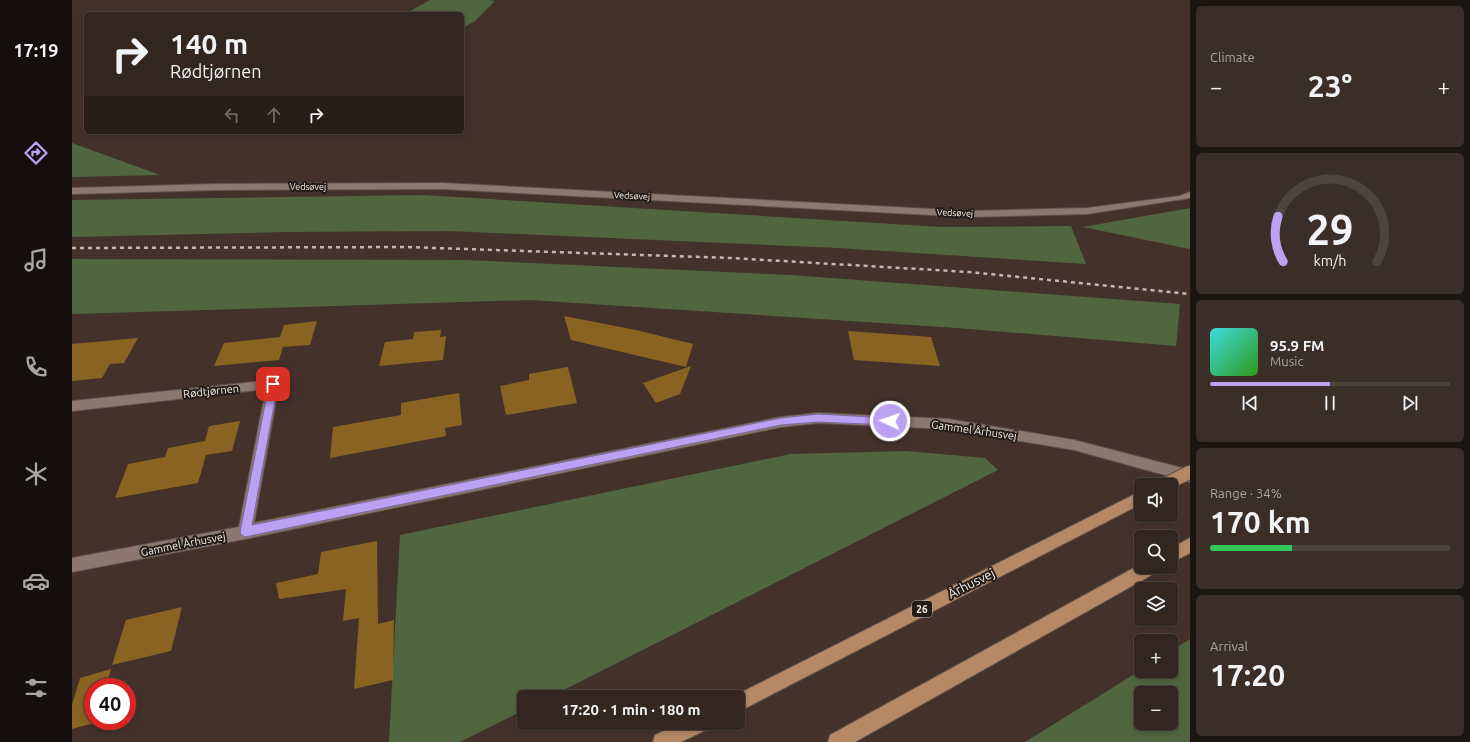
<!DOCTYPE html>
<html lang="en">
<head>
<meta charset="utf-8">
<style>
  :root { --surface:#332620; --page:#3b2e29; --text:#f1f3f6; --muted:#a9a5a5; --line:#4e433e; --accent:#bca0f2 }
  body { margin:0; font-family:Ubuntu,sans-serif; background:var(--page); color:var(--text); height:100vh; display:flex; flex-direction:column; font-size:15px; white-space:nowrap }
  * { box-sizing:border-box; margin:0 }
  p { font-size:13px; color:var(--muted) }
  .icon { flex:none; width:22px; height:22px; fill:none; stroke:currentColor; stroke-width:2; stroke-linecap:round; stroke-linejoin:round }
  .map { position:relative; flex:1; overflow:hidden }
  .sheet { display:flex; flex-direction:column; gap:6px; padding:6px; background:#1c1512; width:280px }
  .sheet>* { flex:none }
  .banner { position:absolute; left:12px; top:12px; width:380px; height:122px; border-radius:6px; box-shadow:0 2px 6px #0003,0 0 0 1px var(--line); background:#332620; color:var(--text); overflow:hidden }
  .controls { position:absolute; left:1062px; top:478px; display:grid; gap:8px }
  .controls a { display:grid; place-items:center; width:44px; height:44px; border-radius:6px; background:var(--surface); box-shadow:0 2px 6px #0003,0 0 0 1px var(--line); font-size:20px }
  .speed { position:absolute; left:12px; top:678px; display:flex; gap:8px; font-size:20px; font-weight:700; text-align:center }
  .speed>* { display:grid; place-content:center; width:52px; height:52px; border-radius:50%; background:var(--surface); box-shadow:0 2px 6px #0003,0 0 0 1px var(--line); line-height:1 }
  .speed .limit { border:6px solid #d22; background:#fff; color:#111 }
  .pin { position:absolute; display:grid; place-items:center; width:34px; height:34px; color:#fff; margin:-17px; border-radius:8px; box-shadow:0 2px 6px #0006 }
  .me { position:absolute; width:44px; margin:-22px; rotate:273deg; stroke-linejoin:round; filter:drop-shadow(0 0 3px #0008) }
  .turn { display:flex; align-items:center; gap:14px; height:84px; padding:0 20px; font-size:18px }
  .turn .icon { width:52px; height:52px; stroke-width:2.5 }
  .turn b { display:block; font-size:28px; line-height:34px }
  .lanes { display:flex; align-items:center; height:38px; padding:0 20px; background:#0003; justify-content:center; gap:20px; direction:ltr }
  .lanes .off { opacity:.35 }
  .big { font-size:30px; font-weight:700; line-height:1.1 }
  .sheet .tile { flex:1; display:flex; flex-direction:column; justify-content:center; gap:6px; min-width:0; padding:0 14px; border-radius:6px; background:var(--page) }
  .sheet .dial { align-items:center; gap:0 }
  .dial svg { height:104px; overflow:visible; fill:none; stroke:var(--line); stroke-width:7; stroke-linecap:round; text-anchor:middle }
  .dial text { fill:var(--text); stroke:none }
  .song { display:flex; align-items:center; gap:12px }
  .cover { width:48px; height:48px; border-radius:6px; background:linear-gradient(135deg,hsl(180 70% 55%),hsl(110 70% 35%)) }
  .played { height:4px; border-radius:2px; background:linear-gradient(90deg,var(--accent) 50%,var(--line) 50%) }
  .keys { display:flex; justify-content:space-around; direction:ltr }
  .heat { display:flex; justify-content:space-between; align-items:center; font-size:22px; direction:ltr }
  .charge { height:6px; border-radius:3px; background:linear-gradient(90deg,#34c759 34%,var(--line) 0) }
  .trip { position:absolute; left:445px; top:690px; width:228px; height:40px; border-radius:6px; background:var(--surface); box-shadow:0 2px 6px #0003,0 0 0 1px var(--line); font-weight:700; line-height:40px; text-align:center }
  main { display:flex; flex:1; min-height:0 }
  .menu { display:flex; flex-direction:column; width:72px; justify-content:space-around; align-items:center; background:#140f0d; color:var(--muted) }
  .menu .icon { width:28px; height:28px }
  .menu .on { color:var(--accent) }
  .menu b { font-size:18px; color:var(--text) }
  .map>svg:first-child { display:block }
  .green { fill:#506641; fill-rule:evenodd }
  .building { fill:#886322 }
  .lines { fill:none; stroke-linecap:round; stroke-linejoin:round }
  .minor-casing { stroke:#60514b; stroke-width:2 }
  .major-casing { stroke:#60514b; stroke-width:2 }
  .minor { fill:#8c786f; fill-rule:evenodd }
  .major { fill:#b68966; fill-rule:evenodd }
  .rail { stroke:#c4b7b1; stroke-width:2.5; stroke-dasharray:4 4; stroke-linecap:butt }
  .major-bridge-casing { stroke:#60514b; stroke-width:15; stroke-linecap:butt }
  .major-bridge { stroke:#b68966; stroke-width:13 }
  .route { fill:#bca0f2; stroke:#7a689d }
  .labels { text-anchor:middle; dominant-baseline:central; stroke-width:4; stroke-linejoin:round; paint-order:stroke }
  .far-street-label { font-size:9px; fill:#faefea; stroke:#241c18 }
  .shield { fill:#241c18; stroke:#bab0ab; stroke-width:1 }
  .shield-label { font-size:10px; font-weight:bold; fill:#faefea }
  .street-label { font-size:11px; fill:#faefea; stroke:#241c18 }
  .near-street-label { font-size:13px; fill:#faefea; stroke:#241c18 }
</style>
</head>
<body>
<main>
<nav class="menu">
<b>17:19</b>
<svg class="icon on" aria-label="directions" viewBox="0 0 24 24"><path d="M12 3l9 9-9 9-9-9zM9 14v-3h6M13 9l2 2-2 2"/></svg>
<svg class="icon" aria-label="music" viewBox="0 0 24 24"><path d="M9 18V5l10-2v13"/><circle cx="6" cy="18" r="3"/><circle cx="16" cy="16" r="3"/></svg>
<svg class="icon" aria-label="phone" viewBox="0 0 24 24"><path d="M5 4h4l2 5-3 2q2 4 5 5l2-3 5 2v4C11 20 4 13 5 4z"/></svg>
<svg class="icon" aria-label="climate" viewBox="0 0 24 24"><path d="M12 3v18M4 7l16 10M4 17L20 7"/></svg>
<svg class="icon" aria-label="car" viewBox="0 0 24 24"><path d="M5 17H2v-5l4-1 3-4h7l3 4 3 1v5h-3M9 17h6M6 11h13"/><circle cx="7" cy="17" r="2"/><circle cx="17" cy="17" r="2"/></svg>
<svg class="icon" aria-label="filters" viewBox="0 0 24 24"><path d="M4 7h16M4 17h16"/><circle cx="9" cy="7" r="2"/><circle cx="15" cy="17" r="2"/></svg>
</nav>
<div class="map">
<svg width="1118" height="742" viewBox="0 0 1118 742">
  <rect width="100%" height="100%" fill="#44322a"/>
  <!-- green -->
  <path class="green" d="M 358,0 L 418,0 L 423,1 L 403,21 L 390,28 L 390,14 L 333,14 Z
    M 0,143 L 88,175 L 0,177 Z
    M 351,195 L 870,227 L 999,226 L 1014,264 L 766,248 L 377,231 L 213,232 L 0,237 L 0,200 Z
    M 1118,208 L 1118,249 L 1011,227 Z
    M 0,259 L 394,260 L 719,275 L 1108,304 L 1104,346 L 885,328 L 458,300 L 0,314 Z
    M 835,451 L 913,458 L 926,470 L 478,697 L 452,697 L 452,710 L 388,742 L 317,742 L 328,535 L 719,454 Z
    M 1118,639 L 1118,742 L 953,742 L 1069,670 L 1099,671 L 1099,651 ZM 1069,693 L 1099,693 L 1099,723 L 1069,723 Z"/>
  <!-- building -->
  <path class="building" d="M 492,316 L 564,330 L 621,344 L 614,367 L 499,340 Z
    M 245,321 L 238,345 L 211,347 L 207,360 L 142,366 L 152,343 L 208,337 L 212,325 Z
    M 369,330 L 368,337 L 374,336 L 371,360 L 307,366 L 313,342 L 341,339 L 342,332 Z
    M 776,331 L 859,337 L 868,366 L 782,360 Z
    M 66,338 L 52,363 L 38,364 L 30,378 L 0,381 L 0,344 Z
    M 619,366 L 608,394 L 584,403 L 571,383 Z
    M 496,367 L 505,403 L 434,415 L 428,386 L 457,380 L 457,374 Z
    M 387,393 L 390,425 L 373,428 L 374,436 L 258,458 L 261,427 L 329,415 L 329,403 Z
    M 168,421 L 160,451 L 134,455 L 126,483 L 43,498 L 56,464 L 93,457 L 96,448 L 133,441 L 137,426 Z
    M 305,541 L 306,624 L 322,620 L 321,680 L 282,689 L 287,618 L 271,621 L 274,589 L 207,599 L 204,583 L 246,574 L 249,552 Z
    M 110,607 L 99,651 L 40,665 L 54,620 Z
    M 39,669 L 34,687 L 21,687 L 21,721 L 26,722 L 0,729 L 0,705 L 8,678 Z"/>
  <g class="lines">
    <defs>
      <path id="minor" d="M 370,183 L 897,211 L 1015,208 L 1108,196 L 1118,192 L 1118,198 L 1015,214 L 897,217 L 370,189 L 143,190 L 0,194 L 0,188 L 143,184 Z
        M 201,380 L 205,381 L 207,384 L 182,523 L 709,417 L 746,413 L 876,419 L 1002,440 L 1118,470 L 1118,482 L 1002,450 L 876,429 L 746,423 L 709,427 L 173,539 L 0,572 L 0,558 L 167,527 L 194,389 L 0,411 L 0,401 Z"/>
      <path id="major" d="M 1069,491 L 1069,504 L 666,712 L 666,697 L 660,697 Z
        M 1118,538 L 1118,553 L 1099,563 L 1099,548 Z
        M 1069,564 L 1069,567 L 1087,567 L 1085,572 L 783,742 L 756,742 L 758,735 Z
        M 608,723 L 636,723 L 634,730 L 609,742 L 581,742 L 583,735 Z"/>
    </defs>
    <!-- minor casing -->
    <use href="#minor" class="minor-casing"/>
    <!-- major casing -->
    <use href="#major" class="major-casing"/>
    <!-- minor -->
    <use href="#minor" class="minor"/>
    <!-- major -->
    <use href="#major" class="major"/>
    <!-- rail -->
    <path class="rail" d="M 0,248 L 334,247 L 659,258 L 897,272 L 1118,294"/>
    <defs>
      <path id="major-bridge" d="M 1092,485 L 1118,472"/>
    </defs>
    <!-- major-bridge casing -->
    <use href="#major-bridge" class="major-bridge-casing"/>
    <!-- major-bridge -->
    <use href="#major-bridge" class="major-bridge"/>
  </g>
  <!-- route -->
  <path class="route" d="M 201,381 L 206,384 L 180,525 L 709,418 L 746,414 L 818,418 L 823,421 L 818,425 L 746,422 L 709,425 L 173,537 L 169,535 L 168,532 L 197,384 Z"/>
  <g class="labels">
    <!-- far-street labels -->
    <g class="far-street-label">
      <text x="236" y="187">Vedsøvej</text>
      <text transform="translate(560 196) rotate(3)">Vedsøvej</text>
      <text transform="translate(883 213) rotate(2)">Vedsøvej</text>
    </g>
    <!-- shield labels -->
    <rect class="shield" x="840" y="601" width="20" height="16" rx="3"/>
    <g class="shield-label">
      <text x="850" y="609">26</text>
    </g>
    <!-- street labels -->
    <g class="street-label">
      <text transform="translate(139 391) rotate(-6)">Rødtjørnen</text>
      <text transform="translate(902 430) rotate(8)">Gammel Århusvej</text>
      <text transform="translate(111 544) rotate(-11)">Gammel Århusvej</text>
    </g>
    <!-- near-street labels -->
    <g class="near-street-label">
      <text transform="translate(899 583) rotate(-27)">Århusvej</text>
    </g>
  </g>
</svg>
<div class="controls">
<a><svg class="icon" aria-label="sound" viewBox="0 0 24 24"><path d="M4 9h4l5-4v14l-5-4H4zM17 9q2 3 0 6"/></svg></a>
<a><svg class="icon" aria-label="search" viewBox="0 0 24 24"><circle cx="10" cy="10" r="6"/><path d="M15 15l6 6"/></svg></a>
<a><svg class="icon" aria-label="layers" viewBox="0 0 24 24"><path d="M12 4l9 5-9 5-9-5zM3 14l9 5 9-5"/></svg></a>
<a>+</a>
<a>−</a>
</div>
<div class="speed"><div class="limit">40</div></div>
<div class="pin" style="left:201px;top:384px;background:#d93025"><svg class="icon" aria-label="arrive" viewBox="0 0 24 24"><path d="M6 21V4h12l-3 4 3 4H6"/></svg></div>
<svg class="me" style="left:818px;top:421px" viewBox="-20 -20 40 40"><circle r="17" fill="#bca0f2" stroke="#fff" stroke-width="3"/><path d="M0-11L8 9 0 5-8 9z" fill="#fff"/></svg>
<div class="trip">17:20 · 1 min · 180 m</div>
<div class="banner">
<div class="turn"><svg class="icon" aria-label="right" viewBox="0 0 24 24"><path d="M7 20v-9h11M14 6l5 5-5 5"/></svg><div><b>140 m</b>Rødtjørnen</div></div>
<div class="lanes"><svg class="icon off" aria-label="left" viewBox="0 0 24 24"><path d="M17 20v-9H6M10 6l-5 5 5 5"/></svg><svg class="icon off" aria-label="ahead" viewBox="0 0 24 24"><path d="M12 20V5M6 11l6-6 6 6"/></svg><svg class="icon" aria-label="right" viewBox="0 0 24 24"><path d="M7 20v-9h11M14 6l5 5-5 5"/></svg></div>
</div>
</div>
<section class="sheet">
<div class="tile"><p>Climate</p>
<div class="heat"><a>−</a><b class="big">23°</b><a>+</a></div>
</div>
<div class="tile dial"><svg viewBox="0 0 100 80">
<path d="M14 69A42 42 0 1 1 86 69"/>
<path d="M14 69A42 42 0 0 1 10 34" stroke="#bca0f2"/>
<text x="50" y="56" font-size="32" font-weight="700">29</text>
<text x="50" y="72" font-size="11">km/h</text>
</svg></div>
<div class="tile">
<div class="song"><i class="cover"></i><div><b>95.9 FM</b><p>Music</p></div></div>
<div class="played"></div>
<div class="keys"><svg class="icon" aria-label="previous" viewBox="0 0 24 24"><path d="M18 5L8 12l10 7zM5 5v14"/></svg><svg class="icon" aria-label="pause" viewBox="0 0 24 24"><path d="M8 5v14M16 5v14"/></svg><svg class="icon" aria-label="next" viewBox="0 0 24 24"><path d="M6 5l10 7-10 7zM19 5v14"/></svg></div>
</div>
<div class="tile"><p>Range · 34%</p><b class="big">170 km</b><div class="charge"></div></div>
<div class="tile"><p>Arrival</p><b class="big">17:20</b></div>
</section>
</main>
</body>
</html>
